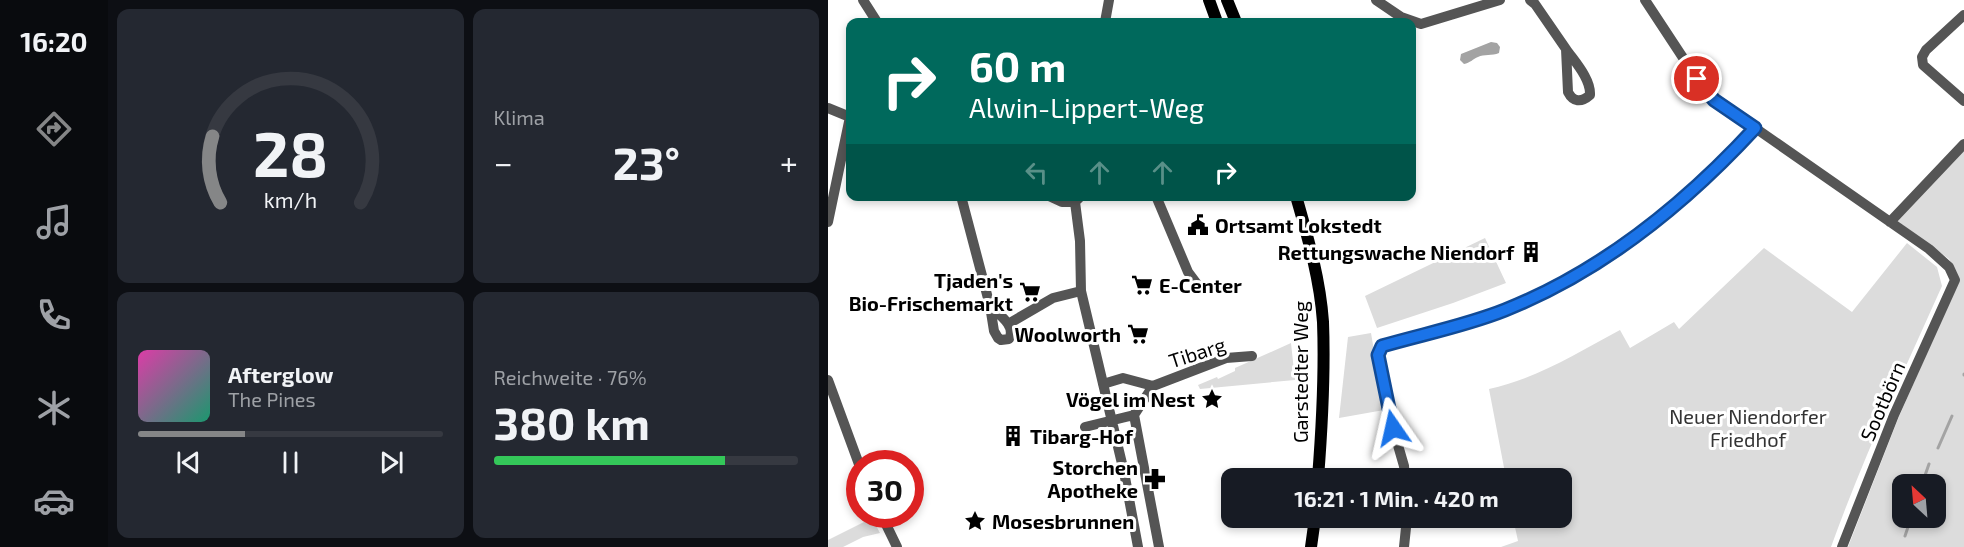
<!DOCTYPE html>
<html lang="de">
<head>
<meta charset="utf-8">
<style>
  :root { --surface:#171b24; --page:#242831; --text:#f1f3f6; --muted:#9ea1a6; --line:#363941; --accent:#858687 }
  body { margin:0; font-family:"Exo 2",sans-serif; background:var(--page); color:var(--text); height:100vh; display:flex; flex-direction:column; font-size:22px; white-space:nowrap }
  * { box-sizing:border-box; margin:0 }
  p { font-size:20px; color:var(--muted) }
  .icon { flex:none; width:33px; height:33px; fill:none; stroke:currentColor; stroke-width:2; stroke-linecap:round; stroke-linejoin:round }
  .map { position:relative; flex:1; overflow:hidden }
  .side { display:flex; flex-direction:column; gap:9px; padding:9px; background:#0d0f14; width:720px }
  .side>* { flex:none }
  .hud { position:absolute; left:18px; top:18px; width:570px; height:183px; border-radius:12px; box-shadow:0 3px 9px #0003; background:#00695c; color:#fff; overflow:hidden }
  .needle { width:39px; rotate:334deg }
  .controls { position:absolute; left:1064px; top:474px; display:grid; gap:12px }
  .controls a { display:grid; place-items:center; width:54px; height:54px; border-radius:12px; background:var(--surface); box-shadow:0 3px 9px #0003; font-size:30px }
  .speed { position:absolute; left:18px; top:450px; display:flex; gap:12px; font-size:30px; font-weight:700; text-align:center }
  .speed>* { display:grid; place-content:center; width:78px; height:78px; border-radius:50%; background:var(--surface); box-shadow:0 3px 9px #0003; line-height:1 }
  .speed .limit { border:9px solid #d22; background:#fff; color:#111 }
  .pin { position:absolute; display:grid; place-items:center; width:51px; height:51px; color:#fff; margin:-26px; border:3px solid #fff; border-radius:50%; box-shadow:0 2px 6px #0007 }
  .me { position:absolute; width:66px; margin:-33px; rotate:349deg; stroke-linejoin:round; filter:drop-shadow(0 0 4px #0008) }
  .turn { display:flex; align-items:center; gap:21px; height:126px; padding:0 24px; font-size:27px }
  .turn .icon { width:78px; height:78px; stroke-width:2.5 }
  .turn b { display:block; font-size:42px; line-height:51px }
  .lanes { display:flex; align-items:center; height:57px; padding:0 24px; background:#0003; justify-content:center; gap:30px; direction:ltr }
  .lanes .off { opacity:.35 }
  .big { font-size:45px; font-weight:700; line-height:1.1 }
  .side .widget { flex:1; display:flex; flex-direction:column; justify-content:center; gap:9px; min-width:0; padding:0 21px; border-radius:12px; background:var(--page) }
  .side .dial { align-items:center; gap:0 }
  .dial svg { height:156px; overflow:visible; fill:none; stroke:var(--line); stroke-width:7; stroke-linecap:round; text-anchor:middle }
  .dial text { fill:var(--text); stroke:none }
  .song { display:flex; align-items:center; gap:18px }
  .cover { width:72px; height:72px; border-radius:9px; background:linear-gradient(135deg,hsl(320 70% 55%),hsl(160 70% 35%)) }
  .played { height:6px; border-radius:3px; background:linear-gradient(90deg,var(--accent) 35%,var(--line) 35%) }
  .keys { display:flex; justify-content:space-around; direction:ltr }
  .heat { display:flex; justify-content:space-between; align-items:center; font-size:33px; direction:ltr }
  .charge { height:9px; border-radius:4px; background:linear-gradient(90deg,#34c759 76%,var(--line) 0) }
  .side .tiles { flex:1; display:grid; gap:9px; grid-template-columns:repeat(2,1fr) }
  .trip { position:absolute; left:393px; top:468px; width:351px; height:60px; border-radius:12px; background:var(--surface); box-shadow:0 3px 9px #0003; font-weight:700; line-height:60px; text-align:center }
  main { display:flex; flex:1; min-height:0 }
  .menu { display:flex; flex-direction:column; width:108px; justify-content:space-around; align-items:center; background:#090b0e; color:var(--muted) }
  .menu .icon { width:42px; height:42px }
  .menu .current { color:var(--accent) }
  .menu b { font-size:27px; color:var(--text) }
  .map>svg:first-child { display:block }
  .green { fill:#dcdcdc; fill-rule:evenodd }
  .water { fill:#a3a3a3 }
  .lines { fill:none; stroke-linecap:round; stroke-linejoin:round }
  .stream { stroke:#a3a3a3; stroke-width:3 }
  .minor { stroke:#555; stroke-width:10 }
  .major { stroke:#000; stroke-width:12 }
  .route-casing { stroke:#114b97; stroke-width:15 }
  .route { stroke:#1a73e8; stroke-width:10 }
  .labels { text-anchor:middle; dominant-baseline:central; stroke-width:6; stroke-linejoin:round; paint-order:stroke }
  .poi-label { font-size:20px; font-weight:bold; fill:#000; stroke:#fff; text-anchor:end }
  .street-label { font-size:20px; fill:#000; stroke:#fff }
  .park-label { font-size:20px; fill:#333; stroke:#fff }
</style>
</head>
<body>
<main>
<nav class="menu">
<b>16:20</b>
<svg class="icon current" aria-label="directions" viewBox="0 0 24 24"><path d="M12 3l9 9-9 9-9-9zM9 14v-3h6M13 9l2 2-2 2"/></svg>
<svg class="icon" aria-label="music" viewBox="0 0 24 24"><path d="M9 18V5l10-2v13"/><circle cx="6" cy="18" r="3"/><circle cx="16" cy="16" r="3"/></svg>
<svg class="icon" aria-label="phone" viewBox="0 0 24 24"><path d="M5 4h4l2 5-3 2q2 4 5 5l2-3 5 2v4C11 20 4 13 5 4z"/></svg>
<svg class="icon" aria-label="climate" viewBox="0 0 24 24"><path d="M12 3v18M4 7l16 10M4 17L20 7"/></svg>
<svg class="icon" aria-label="car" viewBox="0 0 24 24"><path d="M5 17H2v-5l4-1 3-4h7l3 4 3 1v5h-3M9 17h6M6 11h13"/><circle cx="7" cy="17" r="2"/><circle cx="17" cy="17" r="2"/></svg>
</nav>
<section class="side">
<div class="tiles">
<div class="widget dial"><svg viewBox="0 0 100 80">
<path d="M14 69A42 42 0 1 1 86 69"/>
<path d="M14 69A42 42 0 0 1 10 35" stroke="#858687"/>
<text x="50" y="56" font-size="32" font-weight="700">28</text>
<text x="50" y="72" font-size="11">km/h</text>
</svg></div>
<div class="widget"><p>Klima</p>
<div class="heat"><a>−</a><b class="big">23°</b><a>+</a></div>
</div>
<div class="widget">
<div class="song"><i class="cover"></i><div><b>Afterglow</b><p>The Pines</p></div></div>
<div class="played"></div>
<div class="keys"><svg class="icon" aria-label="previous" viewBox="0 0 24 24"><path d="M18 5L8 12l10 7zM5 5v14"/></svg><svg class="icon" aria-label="pause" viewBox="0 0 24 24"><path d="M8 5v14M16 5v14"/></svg><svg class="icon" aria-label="next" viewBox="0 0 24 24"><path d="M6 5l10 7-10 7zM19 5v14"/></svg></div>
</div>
<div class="widget"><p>Reichweite · 76%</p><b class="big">380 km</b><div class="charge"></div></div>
</div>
</section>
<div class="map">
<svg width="1136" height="547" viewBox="0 0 1136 547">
  <rect width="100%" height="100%" fill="#fff"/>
  <!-- green -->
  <path class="green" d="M 1136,148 L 1136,547 L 1020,547 L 1070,419 L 1130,282 L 1129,273 L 1121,259 L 1068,220 ZM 1074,484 L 1107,484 L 1107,518 L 1074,518 Z
    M 657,238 L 678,283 L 625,303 L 549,328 L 537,296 Z
    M 1079,243 L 1109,267 L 1114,286 C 1075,373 1035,458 1003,547 L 673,547 L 690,541 L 685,518 L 734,518 L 734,478 L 678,478 L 661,389 C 708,379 749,353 792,330 L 802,348 L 846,322 L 851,329 L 936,248 L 1024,312 Z
    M 543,333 L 556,410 L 511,418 L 520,337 Z
    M 463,343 L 467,380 L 372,389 L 370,385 L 389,377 L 390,379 L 407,371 L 407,368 Z
    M 44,518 L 52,533 L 35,537 L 15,547 L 0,547 L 0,540 Z"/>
  <!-- water -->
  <path class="water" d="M 663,42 L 669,43 L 672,47 L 671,53 C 664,56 656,54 650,57 C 645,59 642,63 636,64 L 632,60 L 633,54 Z"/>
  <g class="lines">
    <!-- stream -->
    <path class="stream" d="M 1136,375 L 1136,374
      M 1110,448 L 1124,416
      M 1094,484 L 1101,464
      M 1077,536 L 1083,518"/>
    <!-- minor -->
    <path class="minor" d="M 35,0 L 49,22
      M 548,0 L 573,17 L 593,24 L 672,0
      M 702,0 L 707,4 L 738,49
      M 817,0 L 869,79 L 887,100 L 1101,249 L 1121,267 L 1127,280 L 1066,415 L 1014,547
      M 1136,15 L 1098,50 L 1094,57 L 1095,65 L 1136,101
      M 277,22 L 281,0
      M 738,49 C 747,62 763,79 762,95 C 753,103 745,102 740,92 Z
      M 0,108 L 22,117
      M 133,196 L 162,306
      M 221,196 L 234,202 L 247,202 L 253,196
      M 328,196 L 360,272 L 369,284
      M 247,202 L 252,241 L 253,291 L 296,472 L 310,547
      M 0,222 L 22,117
      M 1062,222 L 1136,144
      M 162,306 C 170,314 189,326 181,339 L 173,340 L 170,338 L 166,331 Z
      M 180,324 L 225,298 L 253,291
      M 0,380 L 32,467
      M 275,384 L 295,378 L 325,386
      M 306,415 L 331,547
      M 257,427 L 306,415 L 325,386 L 398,358 L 424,356
      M 577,478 L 576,466 L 565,428 L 551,355 L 554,346 C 595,334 637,326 677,310 C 775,271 857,205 927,128
      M 53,514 L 69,547
      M 576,547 L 579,518"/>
    <!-- major -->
    <path class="major" d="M 381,0 L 389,22
      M 399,0 L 408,22
      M 468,196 C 480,238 492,279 495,322 C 497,374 494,427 490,478
      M 483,547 L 487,518"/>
  </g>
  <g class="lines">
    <defs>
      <path id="route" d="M 565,428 L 550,355 L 554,346 C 595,334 637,326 677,310 C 775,271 856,205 927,128 L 886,100 L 869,79"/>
    </defs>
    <!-- route casing -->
    <use href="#route" class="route-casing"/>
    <!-- route -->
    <use href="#route" class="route"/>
  </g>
  <!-- icons -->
  <defs>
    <symbol id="civic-bare" viewBox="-9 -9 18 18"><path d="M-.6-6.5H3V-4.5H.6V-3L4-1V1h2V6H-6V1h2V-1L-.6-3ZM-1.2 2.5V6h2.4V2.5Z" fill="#000" stroke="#fff" stroke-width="2.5" paint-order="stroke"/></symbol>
    <symbol id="building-bare" viewBox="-9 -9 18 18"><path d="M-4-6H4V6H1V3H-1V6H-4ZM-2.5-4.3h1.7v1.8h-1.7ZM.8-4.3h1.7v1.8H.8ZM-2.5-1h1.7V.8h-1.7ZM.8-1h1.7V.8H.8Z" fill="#000" stroke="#fff" stroke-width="2.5" paint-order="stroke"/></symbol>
    <symbol id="supermarket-bare" viewBox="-9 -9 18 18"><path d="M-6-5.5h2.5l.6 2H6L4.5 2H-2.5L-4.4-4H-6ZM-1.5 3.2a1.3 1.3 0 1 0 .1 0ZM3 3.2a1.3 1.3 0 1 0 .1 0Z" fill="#000" stroke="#fff" stroke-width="2.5" paint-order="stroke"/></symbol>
    <symbol id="sight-bare" viewBox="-9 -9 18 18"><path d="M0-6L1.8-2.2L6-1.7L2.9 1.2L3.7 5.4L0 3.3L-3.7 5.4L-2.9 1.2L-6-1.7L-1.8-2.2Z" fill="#000" stroke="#fff" stroke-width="2.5" paint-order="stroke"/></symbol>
    <symbol id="pharmacy-bare" viewBox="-9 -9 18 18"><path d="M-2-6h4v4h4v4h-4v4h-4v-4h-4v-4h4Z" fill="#000" stroke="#fff" stroke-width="2.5" paint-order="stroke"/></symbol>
  </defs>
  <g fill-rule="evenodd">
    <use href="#civic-bare" x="355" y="210" width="30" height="30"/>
    <use href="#building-bare" x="688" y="237" width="30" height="30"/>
    <use href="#supermarket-bare" x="299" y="270" width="30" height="30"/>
    <use href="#supermarket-bare" x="187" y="277" width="30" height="30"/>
    <use href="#supermarket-bare" x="295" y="319" width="30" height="30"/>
    <use href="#sight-bare" x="369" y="384" width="30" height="30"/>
    <use href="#building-bare" x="170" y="421" width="30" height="30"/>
    <use href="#pharmacy-bare" x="312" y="464" width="30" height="30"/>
    <use href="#sight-bare" x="132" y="506" width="30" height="30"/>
  </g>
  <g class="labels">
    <!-- poi labels -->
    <g class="poi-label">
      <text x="387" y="225" text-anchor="start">Ortsamt Lokstedt</text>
      <text x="686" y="252">Rettungswache Niendorf</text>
      <text x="185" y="280">Tjaden's<tspan x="185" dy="23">Bio-Frischemarkt</tspan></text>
      <text x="331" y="285" text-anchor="start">E-Center</text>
      <text x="293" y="334">Woolworth</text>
      <text x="367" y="399">Vögel im Nest</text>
      <text x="202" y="436" text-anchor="start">Tibarg-Hof</text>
      <text x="310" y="467">Storchen<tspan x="310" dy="23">Apotheke</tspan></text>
      <text x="164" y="521" text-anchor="start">Mosesbrunnen</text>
    </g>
    <!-- street labels -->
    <g class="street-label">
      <text transform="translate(369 352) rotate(-18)">Tibarg</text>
      <text transform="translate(472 372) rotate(-90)">Garstedter Weg</text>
      <text transform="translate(1054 401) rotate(-67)">Sootbörn</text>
    </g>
    <!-- park labels -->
    <g class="park-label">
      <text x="920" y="416">Neuer Niendorfer<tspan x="920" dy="23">Friedhof</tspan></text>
    </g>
  </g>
</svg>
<div class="controls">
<a><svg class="needle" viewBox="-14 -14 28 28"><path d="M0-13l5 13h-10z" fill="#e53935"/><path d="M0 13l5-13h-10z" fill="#9ea1a6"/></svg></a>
</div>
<div class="speed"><div class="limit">30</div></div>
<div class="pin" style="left:869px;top:79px;background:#d93025"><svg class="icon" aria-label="arrive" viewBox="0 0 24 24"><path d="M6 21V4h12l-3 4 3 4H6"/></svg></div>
<svg class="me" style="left:565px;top:428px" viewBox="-20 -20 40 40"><path d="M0-17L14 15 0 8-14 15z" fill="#1a73e8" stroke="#fff" stroke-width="4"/></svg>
<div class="trip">16:21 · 1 Min. · 420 m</div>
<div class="hud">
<div class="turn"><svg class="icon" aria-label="right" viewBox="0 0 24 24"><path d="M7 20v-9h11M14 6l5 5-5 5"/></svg><div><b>60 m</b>Alwin-Lippert-Weg</div></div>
<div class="lanes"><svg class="icon off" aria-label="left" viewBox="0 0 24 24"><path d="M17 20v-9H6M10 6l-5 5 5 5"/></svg><svg class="icon off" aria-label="ahead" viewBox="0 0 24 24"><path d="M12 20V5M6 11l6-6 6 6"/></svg><svg class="icon off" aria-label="ahead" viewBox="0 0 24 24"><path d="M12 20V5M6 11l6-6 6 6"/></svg><svg class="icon" aria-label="right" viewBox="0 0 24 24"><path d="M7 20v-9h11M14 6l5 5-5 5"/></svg></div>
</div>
</div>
</main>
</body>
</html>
